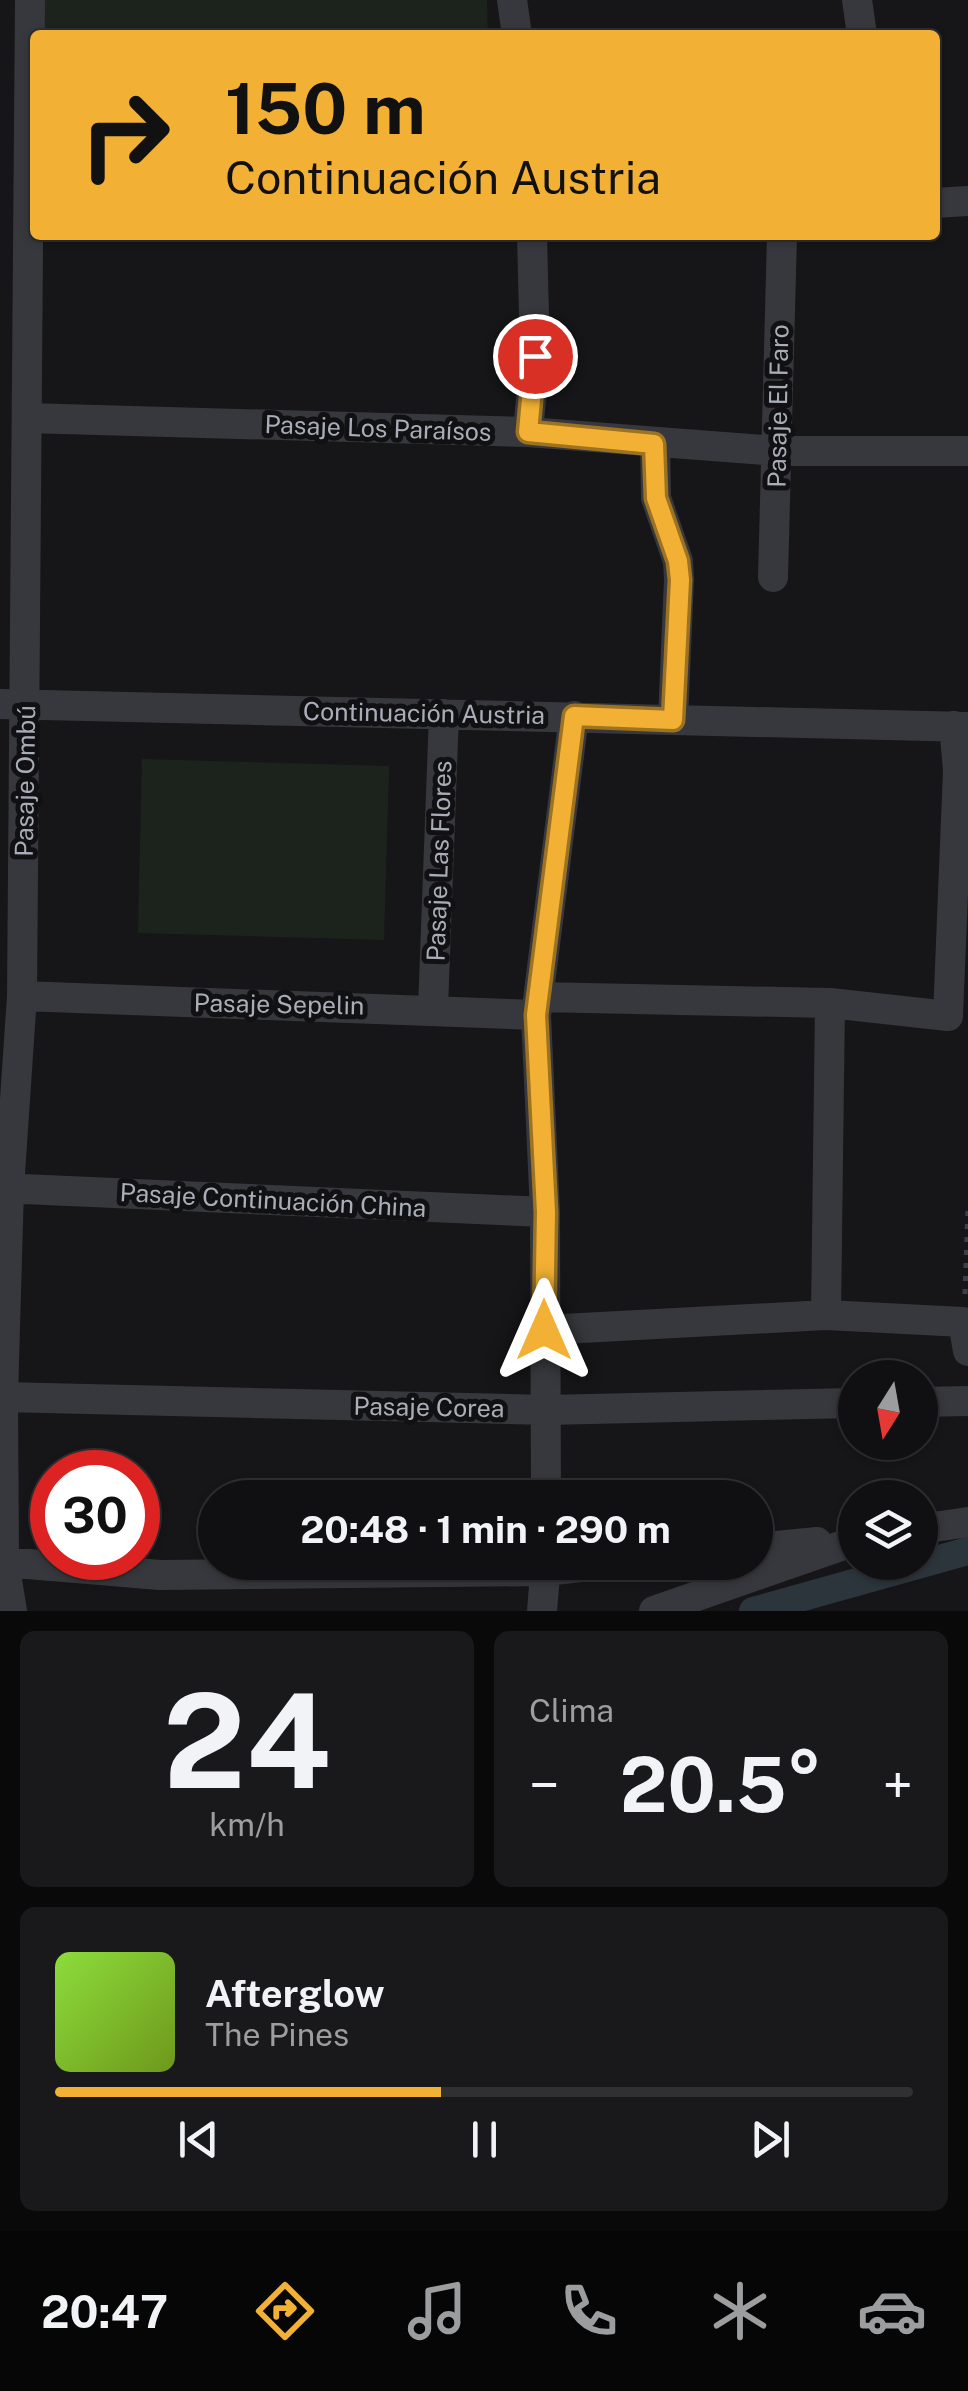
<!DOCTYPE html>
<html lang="es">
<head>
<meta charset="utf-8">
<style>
  :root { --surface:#101012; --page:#19191b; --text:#f1f3f6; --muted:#9c9d9f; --line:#303032; --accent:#f2b134 }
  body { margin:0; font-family:"Public Sans",sans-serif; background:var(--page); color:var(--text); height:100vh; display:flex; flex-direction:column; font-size:38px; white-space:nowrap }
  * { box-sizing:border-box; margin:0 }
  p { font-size:32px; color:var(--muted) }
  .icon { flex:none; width:55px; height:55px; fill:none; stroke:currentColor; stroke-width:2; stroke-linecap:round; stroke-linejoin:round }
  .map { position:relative; height:1611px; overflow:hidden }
  .drawer { display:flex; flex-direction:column; gap:20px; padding:20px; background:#09090a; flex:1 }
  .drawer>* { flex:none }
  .top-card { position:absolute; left:30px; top:30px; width:910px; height:210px; border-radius:10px; box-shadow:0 2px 8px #0004,0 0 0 2px var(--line); background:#f2b134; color:#111; overflow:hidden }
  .needle { width:65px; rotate:191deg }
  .tools { position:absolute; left:838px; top:1360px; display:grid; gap:20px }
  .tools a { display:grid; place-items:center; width:100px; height:100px; border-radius:50%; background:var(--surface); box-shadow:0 2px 8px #0004,0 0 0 2px var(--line); font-size:50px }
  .speed { position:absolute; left:30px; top:1450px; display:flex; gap:20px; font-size:50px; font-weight:700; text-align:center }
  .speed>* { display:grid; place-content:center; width:130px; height:130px; border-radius:50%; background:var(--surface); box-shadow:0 2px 8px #0004,0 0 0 2px var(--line); line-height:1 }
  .speed .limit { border:15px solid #d22; background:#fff; color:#111 }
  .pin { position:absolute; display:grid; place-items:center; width:85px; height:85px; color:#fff; margin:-42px; border:5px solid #fff; border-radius:50%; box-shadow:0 2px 10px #0007 }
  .me { position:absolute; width:110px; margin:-55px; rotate:0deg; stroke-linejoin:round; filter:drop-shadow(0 0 8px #0008) }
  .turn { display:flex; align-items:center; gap:35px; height:210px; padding:0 30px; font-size:45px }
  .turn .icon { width:130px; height:130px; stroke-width:2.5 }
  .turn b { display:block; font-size:70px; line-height:85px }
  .big { font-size:75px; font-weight:700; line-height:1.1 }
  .drawer .card { flex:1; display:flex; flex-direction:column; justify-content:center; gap:15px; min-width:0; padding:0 35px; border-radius:15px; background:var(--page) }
  .drawer .dial { align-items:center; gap:0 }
  .dial b { font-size:130px; line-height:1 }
  .song { display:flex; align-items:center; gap:30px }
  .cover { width:120px; height:120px; border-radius:15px; background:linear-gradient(135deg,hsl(90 70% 55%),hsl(80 70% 35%)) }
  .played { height:10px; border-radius:5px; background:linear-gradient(90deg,var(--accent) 45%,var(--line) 45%) }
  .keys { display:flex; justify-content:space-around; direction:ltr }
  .heat { display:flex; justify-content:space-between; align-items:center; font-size:55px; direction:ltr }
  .drawer .tiles { flex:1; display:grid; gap:20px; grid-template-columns:1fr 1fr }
  .card:last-child { grid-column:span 2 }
  .trip { position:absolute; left:198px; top:1480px; width:575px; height:100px; border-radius:50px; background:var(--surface); box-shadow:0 2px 8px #0004,0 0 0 2px var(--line); font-weight:700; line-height:100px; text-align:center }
  .dock { display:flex; height:160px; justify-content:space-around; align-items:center; background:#060607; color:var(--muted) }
  .dock .icon { width:70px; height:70px }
  .dock .selected { color:var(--accent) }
  .dock b { font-size:45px; color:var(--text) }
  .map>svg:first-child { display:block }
  .green { fill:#1c231d }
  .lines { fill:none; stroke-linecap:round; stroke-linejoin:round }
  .canal { stroke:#2c353c; stroke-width:28 }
  .path { stroke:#3d3f44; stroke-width:5; stroke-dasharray:5 8; stroke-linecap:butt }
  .minor { stroke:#37383d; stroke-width:30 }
  .route-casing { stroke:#9d7322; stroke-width:25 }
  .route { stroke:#f2b134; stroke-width:18 }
  .labels { text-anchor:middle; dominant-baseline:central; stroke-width:10; stroke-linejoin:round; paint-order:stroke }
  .street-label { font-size:25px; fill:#a8adb8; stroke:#111113 }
</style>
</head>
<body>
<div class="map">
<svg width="968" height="1611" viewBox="0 0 968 1611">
  <rect width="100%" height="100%" fill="#161618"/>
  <!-- green -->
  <path class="green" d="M 30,0 L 487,0 L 488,35 L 35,35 Z
    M 142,759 L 389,766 L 384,940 L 138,933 Z"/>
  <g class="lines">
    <!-- canal -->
    <path class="canal" d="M 753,1611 L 968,1551"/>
    <!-- path -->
    <path class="path" d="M 965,1294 L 968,1208"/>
    <!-- minor -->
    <path class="minor" d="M 512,0 L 517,35
      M 857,0 L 862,35
      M 935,203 L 968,201
      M 27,418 L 528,432 L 777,451 L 968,451
      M 528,432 L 535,356 L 532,235
      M 655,444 L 656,498 L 678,561 L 679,579 L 673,720
      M 773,577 L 782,235
      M 0,704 L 968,727
      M 22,996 L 536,1015
      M 539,997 L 830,1003 L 948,1016 L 958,770 L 954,726
      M 433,1008 L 444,714
      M 0,1188 L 545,1212
      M 826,1315 L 830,1003
      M 544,1330 L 826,1315 L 963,1322 L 968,1351
      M 3,1397 L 547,1410 L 855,1403
      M 920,1402 L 968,1401
      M 546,1498 L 545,1212 L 536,1015 L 574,716
      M 920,1529 L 968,1522
      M 755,1548 L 817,1542
      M 4,1562 L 160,1575 L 546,1571 L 624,1562
      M 12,1611 L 4,1562 L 3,1397 L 9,1188 L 22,996 L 30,0
      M 542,1611 L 546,1562
      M 654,1611 L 855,1541"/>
  </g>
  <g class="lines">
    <defs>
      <path id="route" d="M 535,356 L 528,432 L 654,444 L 656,498 L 678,561 L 680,580 L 673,720 L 574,716 L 536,1015 L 546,1212 L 544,1330"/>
    </defs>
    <!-- route casing -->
    <use href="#route" class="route-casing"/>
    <!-- route -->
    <use href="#route" class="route"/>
  </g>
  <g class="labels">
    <!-- street labels -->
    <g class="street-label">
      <text transform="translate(778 406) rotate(-89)">Pasaje El Faro</text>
      <text transform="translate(378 428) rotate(2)">Pasaje Los Paraísos</text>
      <text transform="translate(424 713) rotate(1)">Continuación Austria</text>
      <text transform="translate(25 781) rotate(-89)">Pasaje Ombú</text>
      <text transform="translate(439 861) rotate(-88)">Pasaje Las Flores</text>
      <text transform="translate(279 1004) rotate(1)">Pasaje Sepelin</text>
      <text transform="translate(273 1200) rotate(3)">Pasaje Continuación China</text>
      <text transform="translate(429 1407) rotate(1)">Pasaje Corea</text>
    </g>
  </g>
</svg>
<div class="tools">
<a><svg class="needle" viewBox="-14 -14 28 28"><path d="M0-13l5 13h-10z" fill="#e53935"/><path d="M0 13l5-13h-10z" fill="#9c9d9f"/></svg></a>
<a><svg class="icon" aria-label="layers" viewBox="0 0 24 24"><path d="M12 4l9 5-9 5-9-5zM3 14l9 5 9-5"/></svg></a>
</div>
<div class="speed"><div class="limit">30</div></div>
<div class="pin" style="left:535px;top:356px;background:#d93025"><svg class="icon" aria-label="arrive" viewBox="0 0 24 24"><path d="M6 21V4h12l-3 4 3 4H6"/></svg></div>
<svg class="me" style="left:544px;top:1330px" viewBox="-20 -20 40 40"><path d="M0-17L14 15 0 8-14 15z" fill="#f2b134" stroke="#fff" stroke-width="4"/></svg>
<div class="trip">20:48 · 1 min · 290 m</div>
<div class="top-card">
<div class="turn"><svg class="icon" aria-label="right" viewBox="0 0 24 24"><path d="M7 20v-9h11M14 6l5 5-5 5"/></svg><div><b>150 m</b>Continuación Austria</div></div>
</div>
</div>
<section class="drawer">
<div class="tiles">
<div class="card dial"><b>24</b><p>km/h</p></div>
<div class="card"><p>Clima</p>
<div class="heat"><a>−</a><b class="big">20.5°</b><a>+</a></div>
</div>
<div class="card">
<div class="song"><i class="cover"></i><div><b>Afterglow</b><p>The Pines</p></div></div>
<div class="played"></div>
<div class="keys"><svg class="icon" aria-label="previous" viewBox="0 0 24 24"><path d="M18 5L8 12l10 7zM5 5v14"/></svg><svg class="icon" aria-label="pause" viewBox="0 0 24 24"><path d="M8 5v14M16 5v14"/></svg><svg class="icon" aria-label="next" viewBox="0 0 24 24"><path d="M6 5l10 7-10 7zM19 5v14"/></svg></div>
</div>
</div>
</section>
<nav class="dock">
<b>20:47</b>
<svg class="icon selected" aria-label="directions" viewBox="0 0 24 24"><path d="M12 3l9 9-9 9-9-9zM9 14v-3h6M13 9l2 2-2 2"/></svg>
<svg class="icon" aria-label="music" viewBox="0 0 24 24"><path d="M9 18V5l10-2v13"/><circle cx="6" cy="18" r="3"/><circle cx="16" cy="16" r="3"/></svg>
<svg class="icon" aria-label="phone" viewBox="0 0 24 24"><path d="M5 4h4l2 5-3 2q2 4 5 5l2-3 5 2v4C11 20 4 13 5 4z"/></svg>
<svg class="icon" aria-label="climate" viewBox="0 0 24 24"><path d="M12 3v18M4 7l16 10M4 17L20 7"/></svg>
<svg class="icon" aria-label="car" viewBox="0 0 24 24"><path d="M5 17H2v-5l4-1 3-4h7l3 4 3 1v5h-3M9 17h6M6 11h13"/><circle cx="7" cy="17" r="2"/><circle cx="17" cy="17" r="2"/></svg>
</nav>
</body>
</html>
